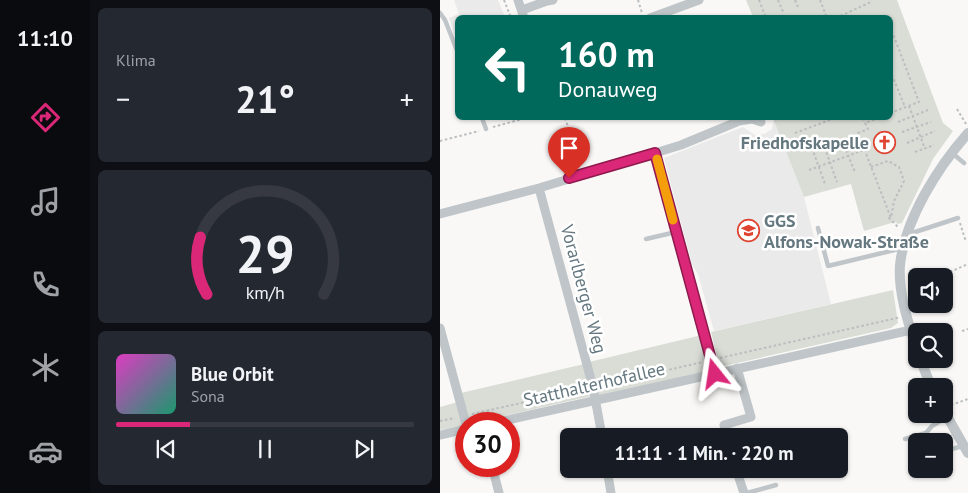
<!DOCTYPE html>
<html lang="de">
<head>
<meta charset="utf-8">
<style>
  :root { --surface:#171b24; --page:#242831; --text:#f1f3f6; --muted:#9ea1a6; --line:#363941; --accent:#db2777 }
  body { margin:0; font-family:"PT Sans",sans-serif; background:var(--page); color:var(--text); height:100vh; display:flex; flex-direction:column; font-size:19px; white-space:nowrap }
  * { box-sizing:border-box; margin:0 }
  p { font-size:16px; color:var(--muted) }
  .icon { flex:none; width:28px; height:28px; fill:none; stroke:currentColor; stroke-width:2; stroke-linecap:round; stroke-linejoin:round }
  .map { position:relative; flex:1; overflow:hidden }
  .details { display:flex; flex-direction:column; gap:8px; padding:8px; background:#0d0f14; width:350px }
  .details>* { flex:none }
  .banner { position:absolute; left:15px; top:15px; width:438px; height:105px; border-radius:8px; box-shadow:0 1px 4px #0004; background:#00695c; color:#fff; overflow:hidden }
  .controls { position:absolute; left:468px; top:268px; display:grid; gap:10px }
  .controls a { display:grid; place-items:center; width:45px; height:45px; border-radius:8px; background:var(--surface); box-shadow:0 1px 4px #0004; font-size:25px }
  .speed { position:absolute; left:15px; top:412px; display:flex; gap:10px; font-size:25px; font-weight:700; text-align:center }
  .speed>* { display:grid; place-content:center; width:65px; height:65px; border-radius:50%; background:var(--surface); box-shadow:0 1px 4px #0004; line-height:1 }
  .speed .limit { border:8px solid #d22; background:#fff; color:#111 }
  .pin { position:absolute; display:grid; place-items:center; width:42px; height:42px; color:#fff; margin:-51px -21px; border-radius:50% 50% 50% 0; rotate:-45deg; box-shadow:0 0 5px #0007 }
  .pin .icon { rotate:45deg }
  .me { position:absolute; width:55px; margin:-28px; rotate:345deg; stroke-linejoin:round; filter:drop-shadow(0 0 4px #0008) }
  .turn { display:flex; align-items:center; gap:18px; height:105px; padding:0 20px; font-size:22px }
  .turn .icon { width:65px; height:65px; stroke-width:2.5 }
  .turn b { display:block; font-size:35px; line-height:42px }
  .big { font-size:38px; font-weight:800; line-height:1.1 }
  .details .tile { flex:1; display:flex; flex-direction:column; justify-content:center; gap:8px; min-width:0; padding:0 18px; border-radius:8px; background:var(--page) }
  .details .dial { align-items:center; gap:0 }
  .dial svg { height:130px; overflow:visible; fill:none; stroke:var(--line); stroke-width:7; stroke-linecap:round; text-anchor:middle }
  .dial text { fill:var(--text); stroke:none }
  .song { display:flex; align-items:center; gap:15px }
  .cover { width:60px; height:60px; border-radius:8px; background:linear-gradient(135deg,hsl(310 70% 55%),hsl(160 70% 35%)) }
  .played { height:5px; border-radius:2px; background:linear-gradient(90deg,var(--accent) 25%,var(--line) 25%) }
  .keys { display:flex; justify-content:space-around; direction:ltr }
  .heat { display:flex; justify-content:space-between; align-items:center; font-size:28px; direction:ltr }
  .trip { position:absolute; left:120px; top:428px; width:288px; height:50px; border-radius:8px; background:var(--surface); box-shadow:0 1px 4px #0004; font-weight:800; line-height:50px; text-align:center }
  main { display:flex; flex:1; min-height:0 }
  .tab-bar { display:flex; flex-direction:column; width:90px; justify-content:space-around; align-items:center; background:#090b0e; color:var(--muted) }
  .tab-bar .icon { width:35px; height:35px }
  .tab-bar .active { color:var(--accent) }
  .tab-bar b { font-size:22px; color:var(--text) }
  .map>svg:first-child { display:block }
  .built { fill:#e9eae9 }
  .green { fill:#d9ddd5 }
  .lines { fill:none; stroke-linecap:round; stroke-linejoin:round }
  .path { stroke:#babec0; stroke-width:2; stroke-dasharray:2.5 2.5; stroke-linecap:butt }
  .service { stroke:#bfc5c8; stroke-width:4.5 }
  .minor { stroke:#bfc5c8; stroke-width:9 }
  .tertiary { stroke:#bfc5c8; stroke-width:10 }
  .route-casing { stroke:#8e194d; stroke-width:12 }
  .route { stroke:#db2777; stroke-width:9 }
  .slow { stroke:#f59e0b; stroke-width:9 }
  .labels { text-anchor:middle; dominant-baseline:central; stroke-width:5; stroke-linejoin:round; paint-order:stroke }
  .poi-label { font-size:18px; font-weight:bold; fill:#657880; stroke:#fff; text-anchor:end }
  .street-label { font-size:18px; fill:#657880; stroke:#fff }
</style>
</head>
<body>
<main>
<nav class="tab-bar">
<b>11:10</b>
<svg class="icon active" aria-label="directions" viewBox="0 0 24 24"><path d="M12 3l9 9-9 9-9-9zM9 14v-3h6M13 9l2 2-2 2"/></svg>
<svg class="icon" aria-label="music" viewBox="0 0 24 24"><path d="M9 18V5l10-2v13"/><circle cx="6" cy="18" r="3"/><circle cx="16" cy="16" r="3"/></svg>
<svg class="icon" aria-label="phone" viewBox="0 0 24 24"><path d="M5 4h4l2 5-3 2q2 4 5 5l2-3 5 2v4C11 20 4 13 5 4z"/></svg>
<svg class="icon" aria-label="climate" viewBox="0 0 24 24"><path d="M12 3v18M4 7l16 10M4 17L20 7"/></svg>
<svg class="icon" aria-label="car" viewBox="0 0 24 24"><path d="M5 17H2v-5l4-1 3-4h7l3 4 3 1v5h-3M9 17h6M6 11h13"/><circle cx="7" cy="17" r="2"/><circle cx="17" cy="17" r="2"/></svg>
</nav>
<section class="details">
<div class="tile"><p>Klima</p>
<div class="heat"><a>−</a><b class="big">21°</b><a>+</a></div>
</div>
<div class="tile dial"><svg viewBox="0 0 100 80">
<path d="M14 69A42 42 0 1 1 86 69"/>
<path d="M14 69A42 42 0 0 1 10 34" stroke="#db2777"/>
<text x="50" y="56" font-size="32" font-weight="700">29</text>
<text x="50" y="72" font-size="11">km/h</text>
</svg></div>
<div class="tile">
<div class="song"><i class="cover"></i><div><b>Blue Orbit</b><p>Sona</p></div></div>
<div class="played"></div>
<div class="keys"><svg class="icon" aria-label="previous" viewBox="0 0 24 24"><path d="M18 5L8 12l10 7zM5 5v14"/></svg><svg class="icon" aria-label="pause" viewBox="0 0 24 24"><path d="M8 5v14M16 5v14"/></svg><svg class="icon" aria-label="next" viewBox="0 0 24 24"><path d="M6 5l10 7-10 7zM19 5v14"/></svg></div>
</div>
</section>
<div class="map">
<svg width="528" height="493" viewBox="0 0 528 493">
  <rect width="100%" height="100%" fill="#f9f8f6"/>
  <!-- built -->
  <path class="built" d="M 14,0 L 58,0 L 65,17 L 18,18 L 17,42 L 9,18 L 19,14 Z
    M 334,119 L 364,197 L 391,304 L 274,331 L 258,274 L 252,264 L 224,158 L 303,127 L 315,135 L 324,134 L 332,129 Z"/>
  <!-- green -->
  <path class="green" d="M 306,0 L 457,0 L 503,123 L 513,131 L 493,159 L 462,223 L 458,224 L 455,222 L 424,231 L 411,184 L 364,197 L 333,118 L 450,118 L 450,18 L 313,17 Z
    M 453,290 L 458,323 L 451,328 L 284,366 L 279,365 L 271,332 Z
    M 262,335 L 271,371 L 157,396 L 149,362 Z
    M 144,364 L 152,396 L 29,424 L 21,393 Z
    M 18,402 L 24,425 L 0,430 L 0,407 Z"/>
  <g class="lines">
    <!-- path -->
    <path class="path" d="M 64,0 L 71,18
      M 198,0 L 202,13
      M 319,0 L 326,18
      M 338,0 L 344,14
      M 355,0 L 358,7
      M 380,0 L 387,18
      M 396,18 L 431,2
      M 450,26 L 479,102 L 450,113
      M 450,70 L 465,107
      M 469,106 L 485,149
      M 517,109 L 526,124
      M 125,118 L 141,165
      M 423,118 L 425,123
      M 439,118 L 425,123 L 428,129 L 418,133 L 451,218 L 449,218 L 459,228
      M 458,122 L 488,110
      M 53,127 L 86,118
      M 462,132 L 491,122
      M 355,133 L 395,118
      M 0,141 L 39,131
      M 402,141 L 415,172
      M 383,143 L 397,182
      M 467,143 L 495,131
      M 372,148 L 385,184
      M 475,152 L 494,145
      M 431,167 L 448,161 L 459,167 L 464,181 L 454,201 L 451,218
      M 369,170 L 424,150
      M 520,223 L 526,242
      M 510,272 L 528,264
      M 522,331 L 528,329
      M 280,358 L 457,318 L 458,317
      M 161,385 L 263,362
      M 511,405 L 528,399
      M 32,414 L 144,389
      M 0,421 L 15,418"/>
    <!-- service -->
    <path class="service" d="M 0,13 L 5,20 L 18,53
      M 42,118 L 46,129
      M 512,153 L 524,163
      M 378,228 L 388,266 L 463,248
      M 469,234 L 518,218
      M 206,239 L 236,232
      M 465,439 L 486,433 L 492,426 L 507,417
      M 504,451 L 523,446
      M 297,471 L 306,469
      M 307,493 L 336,485"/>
    <!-- minor -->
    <path class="minor" d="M 78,0 L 84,18
      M 82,10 L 107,1 L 113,0
      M 210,18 L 259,0
      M 215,153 L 275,374
      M 99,188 L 153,387 L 162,436
      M 0,214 L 99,188 L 215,153 L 241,145 L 299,121 L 312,119 L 321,122
      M 0,328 L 26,424
      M 50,424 L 471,330
      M 0,435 L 26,429
      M 287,436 L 284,425 L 311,417 L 297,368
      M 52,466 L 59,493
      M 167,469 L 171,493
      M 296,469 L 304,493"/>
    <!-- tertiary -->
    <path class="tertiary" d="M 476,347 C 468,322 458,292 460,265 C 465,219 498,167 528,133
      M 480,359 L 491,386
      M 504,411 L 528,453"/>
  </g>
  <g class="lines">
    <defs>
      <path id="route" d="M 129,178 L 215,153 L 275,374"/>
    </defs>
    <!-- route casing -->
    <use href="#route" class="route-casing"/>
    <!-- route -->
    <use href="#route" class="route"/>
    <!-- slow -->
    <path class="slow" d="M 217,159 L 233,220"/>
  </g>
  <!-- icons -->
  <defs>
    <symbol id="church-ring" viewBox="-11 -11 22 22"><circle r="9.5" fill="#fff" stroke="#de4431" stroke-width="1.5"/><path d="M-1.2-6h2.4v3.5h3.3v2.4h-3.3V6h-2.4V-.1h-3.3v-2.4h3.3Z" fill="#de4431"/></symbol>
    <symbol id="school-ring" viewBox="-11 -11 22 22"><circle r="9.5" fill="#fff" stroke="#de4431" stroke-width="1.5"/><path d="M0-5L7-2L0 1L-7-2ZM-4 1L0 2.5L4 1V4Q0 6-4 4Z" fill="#de4431"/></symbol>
  </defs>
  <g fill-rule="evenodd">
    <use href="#church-ring" x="432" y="130" width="25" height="25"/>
    <use href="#school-ring" x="296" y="218" width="25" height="25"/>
  </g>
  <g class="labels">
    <!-- poi labels -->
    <g class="poi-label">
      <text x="429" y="142">Friedhofskapelle</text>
      <text x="324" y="220" text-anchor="start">GGS<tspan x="324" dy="21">Alfons-Nowak-Straße</tspan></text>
    </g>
    <!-- street labels -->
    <g class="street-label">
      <text transform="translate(144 289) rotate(75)">Vorarlberger Weg</text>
      <text transform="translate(154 384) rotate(-13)">Statthalterhofallee</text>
    </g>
  </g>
</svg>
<div class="controls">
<a><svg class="icon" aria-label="sound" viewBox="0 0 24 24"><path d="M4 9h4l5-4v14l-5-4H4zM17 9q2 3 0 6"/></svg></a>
<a><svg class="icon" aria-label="search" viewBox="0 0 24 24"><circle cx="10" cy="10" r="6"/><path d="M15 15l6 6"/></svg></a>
<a>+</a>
<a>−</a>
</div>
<div class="speed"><div class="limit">30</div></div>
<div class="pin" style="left:129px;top:178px;background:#d93025"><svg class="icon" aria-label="arrive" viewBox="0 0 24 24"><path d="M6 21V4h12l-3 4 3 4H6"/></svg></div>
<svg class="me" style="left:275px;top:374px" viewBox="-20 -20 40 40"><path d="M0-17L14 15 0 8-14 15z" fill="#db2777" stroke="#fff" stroke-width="4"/></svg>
<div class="trip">11:11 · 1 Min. · 220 m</div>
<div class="banner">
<div class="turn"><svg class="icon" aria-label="left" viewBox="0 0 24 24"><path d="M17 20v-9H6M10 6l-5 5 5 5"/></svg><div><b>160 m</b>Donauweg</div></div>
</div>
</div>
</main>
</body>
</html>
